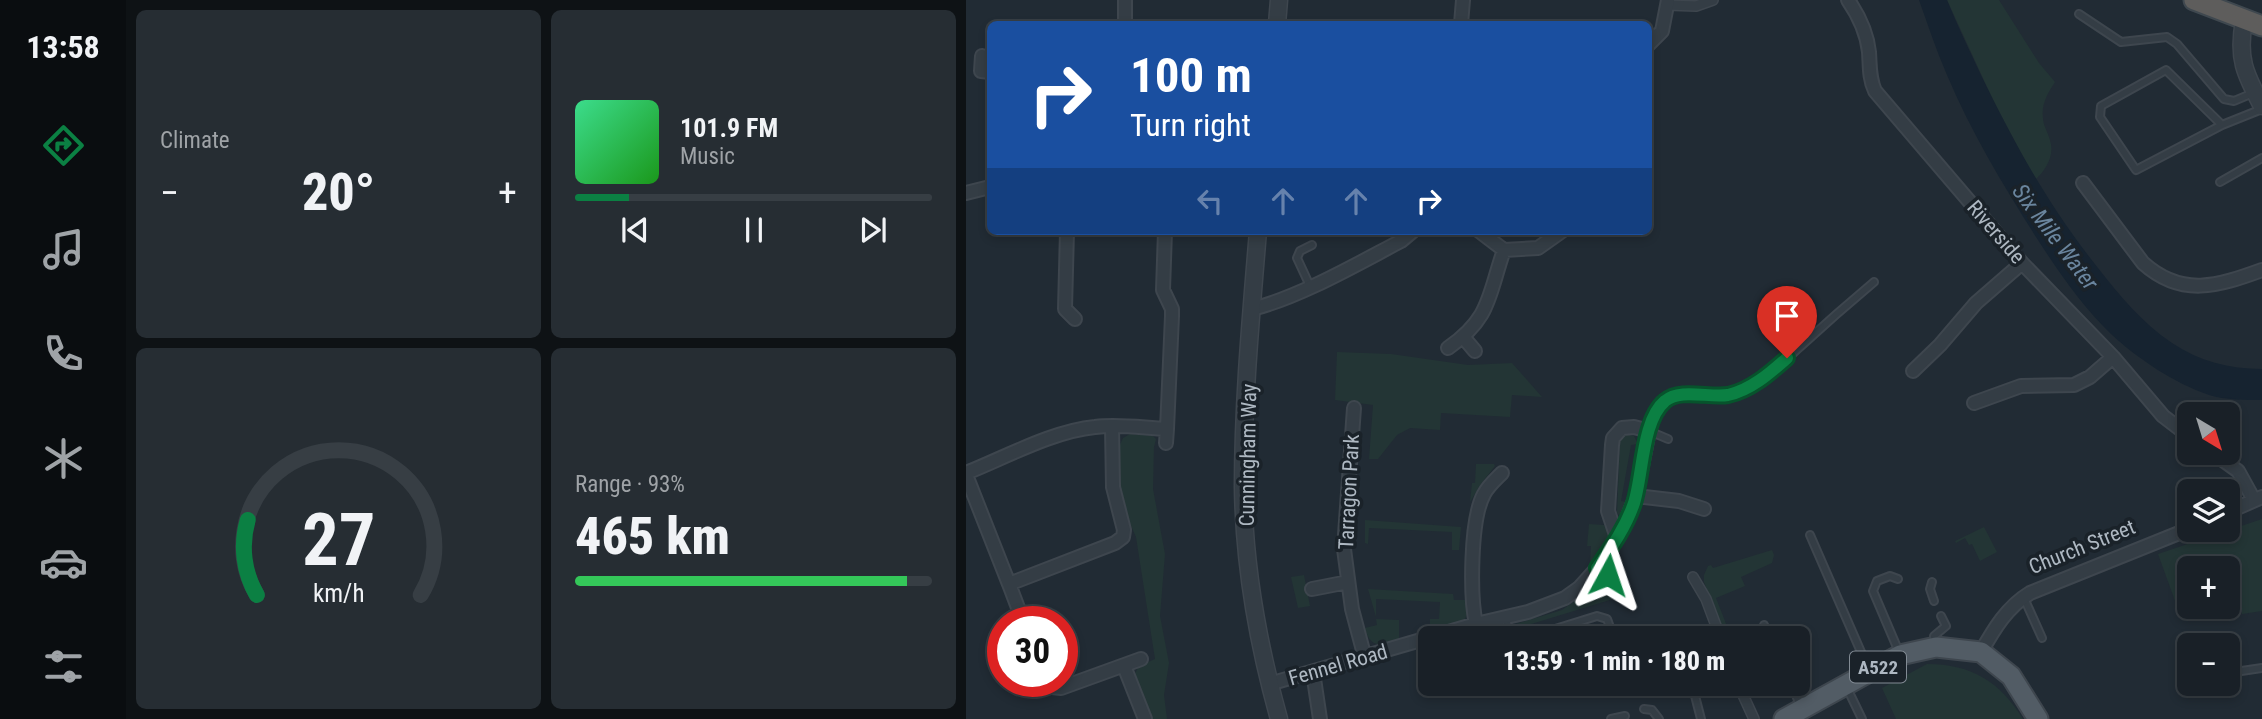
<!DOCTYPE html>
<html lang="en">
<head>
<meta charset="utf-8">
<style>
  :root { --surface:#192027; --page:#262d33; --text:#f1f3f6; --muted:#9fa3a7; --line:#373e44; --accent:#0b8043 }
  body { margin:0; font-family:"Roboto Condensed",sans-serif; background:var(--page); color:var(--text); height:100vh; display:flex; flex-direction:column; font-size:26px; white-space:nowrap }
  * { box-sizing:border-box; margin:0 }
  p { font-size:23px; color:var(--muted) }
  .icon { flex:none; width:38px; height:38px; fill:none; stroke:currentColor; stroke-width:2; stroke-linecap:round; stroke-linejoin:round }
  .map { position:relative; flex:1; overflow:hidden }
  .sheet { display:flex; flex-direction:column; gap:10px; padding:10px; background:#0e1215; width:840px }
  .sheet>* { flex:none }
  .hud { position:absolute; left:21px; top:21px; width:665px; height:214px; border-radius:10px; box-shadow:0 4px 10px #0003,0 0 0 2px var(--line); background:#1a4fa0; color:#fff; overflow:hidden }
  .needle { width:46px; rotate:142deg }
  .fabs { position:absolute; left:1211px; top:402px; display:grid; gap:14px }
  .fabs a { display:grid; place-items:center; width:63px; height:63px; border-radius:10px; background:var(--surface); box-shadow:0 4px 10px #0003,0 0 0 2px var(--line); font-size:35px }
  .speed { position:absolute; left:21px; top:606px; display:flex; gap:14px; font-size:35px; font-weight:700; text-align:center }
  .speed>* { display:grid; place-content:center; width:91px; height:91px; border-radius:50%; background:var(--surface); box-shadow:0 4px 10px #0003,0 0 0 2px var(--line); line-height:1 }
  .speed .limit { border:10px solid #d22; background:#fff; color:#111 }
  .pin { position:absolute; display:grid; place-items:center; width:60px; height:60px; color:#fff; margin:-72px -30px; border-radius:50% 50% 50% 0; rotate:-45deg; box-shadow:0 0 7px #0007 }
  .pin .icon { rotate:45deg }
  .me { position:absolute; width:77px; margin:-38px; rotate:5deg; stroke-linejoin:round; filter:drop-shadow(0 0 5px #0008) }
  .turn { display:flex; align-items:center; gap:24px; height:147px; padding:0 28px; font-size:32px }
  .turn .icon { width:91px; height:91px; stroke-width:2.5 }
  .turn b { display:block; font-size:49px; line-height:60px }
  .lanes { display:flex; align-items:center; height:66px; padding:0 28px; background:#0003; justify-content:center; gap:35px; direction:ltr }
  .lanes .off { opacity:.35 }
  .big { font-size:52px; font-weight:800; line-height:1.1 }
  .sheet .card { flex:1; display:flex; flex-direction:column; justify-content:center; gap:10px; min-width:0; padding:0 24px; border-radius:10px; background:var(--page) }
  .sheet .dial { align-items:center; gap:0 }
  .dial svg { height:182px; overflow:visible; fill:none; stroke:var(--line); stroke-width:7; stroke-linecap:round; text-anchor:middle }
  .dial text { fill:var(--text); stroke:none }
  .song { display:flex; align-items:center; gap:21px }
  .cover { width:84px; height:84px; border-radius:10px; background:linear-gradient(135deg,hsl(150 70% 55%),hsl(120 70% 35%)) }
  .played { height:7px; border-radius:4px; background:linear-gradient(90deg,var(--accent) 15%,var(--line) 15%) }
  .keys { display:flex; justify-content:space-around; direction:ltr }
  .heat { display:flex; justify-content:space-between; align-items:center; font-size:38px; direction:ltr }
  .charge { height:10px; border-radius:5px; background:linear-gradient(90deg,#34c759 93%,var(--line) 0) }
  .sheet .tiles { flex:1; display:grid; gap:10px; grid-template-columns:repeat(2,1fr) }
  .trip { position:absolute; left:452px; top:626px; width:392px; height:70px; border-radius:10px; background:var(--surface); box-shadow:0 4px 10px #0003,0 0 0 2px var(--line); font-weight:800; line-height:70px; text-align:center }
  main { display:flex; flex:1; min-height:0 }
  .tab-bar { display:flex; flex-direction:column; width:126px; justify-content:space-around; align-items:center; background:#0a0d10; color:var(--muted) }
  .tab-bar .icon { width:49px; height:49px }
  .tab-bar .selected { color:var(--accent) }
  .tab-bar b { font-size:32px; color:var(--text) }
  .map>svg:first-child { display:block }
  .green { fill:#233535 }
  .water { fill:#162330 }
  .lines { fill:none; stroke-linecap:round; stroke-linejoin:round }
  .service-casing { stroke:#3e464e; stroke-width:10 }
  .pedestrian-casing { stroke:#3e464e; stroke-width:12 }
  .minor-casing { stroke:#3e464e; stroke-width:16 }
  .tertiary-casing { stroke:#3e464e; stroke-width:19 }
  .primary-casing { stroke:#3e464e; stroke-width:23 }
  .trunk-casing { stroke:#3f484f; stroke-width:23 }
  .service { stroke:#343d45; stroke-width:6 }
  .pedestrian { stroke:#343d45; stroke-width:9 }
  .minor { stroke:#343d45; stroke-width:12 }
  .tertiary { stroke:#343d45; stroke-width:16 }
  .primary { stroke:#525c65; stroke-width:19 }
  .trunk { stroke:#5e5d5c; stroke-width:19 }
  .route-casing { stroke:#07532c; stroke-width:18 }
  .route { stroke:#0b8043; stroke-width:12 }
  .labels { text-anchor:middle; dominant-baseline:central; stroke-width:7; stroke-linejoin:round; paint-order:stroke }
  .shield { fill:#1a2229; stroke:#828b94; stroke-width:2 }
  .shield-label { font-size:19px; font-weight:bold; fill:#aeb8c2 }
  .street-label { font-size:21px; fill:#aeb8c2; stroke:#1a2229 }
  .water-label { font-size:23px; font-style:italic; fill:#6a859e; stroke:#1a2229 }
</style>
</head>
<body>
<main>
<nav class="tab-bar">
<b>13:58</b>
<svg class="icon selected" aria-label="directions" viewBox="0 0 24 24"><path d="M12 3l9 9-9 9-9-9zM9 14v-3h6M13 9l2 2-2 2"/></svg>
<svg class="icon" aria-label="music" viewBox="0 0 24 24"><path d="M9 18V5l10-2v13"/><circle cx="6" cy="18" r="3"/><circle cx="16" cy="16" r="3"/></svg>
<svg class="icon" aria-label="phone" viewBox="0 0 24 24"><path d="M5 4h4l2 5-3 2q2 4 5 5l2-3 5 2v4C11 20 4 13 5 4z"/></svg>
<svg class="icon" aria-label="climate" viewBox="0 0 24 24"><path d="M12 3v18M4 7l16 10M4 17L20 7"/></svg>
<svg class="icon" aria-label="car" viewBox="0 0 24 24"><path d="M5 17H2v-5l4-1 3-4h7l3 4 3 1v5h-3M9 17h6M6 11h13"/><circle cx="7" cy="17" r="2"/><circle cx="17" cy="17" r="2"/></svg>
<svg class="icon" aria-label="filters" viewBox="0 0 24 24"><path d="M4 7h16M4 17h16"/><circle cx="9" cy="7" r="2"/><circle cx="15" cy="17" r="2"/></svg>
</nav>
<section class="sheet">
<div class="tiles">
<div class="card"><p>Climate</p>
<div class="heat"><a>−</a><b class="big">20°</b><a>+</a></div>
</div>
<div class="card">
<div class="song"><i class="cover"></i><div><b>101.9 FM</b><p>Music</p></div></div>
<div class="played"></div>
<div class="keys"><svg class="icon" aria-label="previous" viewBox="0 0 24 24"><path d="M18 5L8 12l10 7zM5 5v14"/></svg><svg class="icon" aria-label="pause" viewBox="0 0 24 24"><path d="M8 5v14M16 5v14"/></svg><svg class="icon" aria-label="next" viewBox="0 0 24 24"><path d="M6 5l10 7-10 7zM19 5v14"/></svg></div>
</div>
<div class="card dial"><svg viewBox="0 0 100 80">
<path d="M14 69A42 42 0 1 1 86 69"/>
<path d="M14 69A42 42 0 0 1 10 36" stroke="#0b8043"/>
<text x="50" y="56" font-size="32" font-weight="700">27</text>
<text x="50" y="72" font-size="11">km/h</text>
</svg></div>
<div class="card"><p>Range · 93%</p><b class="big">465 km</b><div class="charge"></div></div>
</div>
</section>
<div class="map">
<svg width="1296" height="719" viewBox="0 0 1296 719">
  <rect width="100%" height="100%" fill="#212b34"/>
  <!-- green -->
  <path class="green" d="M 981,0 L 1033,0 L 1073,63 L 1089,82 C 1082,93 1075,104 1077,118 C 1077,125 1082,133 1084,140 C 1089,155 1080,170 1069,180 L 1027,100 Z
    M 371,352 L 425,354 L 502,365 L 546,363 L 576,397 L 546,395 L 544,417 L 475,413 L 474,430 L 444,428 L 431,435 L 412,459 L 403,459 L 407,405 L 369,400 Z
    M 164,434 L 187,436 L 190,439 L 188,447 L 187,489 L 199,554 L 194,616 L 203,663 L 198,695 L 201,719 L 184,719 L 170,685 L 168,675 L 173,666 L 189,659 L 170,537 L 154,501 L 153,447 L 157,438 Z
    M 659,434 L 668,436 L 672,444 L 665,445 L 655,501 L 661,502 L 655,517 L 651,513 L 654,439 Z
    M 510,464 L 528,464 L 529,466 L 515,484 L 504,502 L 506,483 L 509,483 Z
    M 1296,519 L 1296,611 L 1276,614 L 1274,602 L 1262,606 L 1262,569 L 1223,569 L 1223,607 L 1257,607 L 1216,620 L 1192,554 Z
    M 399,520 L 495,527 L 493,550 L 486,550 L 486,532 L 403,528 L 402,544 L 399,543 Z
    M 623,524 L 638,525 L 644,533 L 643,538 L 624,564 L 625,546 L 621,546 Z
    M 1018,527 L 1031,552 L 1014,561 L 1006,544 L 1003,545 L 999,538 L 990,543 L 989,541 Z
    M 806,550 L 808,555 L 806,563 L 775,577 L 779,586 L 750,598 L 766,639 L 759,639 L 738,582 L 738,575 L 742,566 L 745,565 L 747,568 Z
    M 338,575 L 344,606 L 332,608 L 325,577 Z
    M 641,583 L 647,599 L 549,629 L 550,624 L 596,610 L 633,584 Z
    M 402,589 L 487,594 L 488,600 L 502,600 L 502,612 L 498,621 L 464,632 L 464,619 L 473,619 L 474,602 L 410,599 L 410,617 Z
    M 410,619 L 433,620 L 433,640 C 416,646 404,649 399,628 L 411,625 Z
    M 961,664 C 1006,664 1034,682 1057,719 L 930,719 L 916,688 Z"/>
  <!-- water -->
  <path class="water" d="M 953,0 L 981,0 C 991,25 1003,49 1014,73 C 1049,145 1082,205 1132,268 C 1154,296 1176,323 1206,343 C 1233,361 1263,369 1296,369 L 1296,400 C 1279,400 1260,400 1243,395 C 1208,383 1172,359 1145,334 C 1116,306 1092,271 1070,237 C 1037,185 1005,132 981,75 C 970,50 962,25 953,0 Z"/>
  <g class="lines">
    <defs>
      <path id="service" d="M 1113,14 L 1155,42 L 1201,37 L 1211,44 L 1258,99 L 1268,101 L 1287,93
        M 1256,125 L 1200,70 L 1135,106 L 1134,117 L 1170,170 L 1256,125 L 1296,109
        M 1254,182 L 1296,158
        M 344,286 L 331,258 L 334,251 L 346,245
        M 702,439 L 683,431 C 701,371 733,408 775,391 C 798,381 817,362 835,346 C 859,324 883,303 908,282
        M 844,535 L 902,668
        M 932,579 L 924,576 L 911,581 L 907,591 L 933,652
        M 966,582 L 964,589 L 968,601
        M 1058,598 L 1076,638
        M 539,618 L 547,639
        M 798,625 L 804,639
        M 557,639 L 631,616 L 641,619 L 645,630
        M 969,646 L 968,636 L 980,626 L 975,616
        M 1262,673 L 1296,668
        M 728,684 L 728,692 L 735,719
        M 880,686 L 896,719
        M 829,693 L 835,707
        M 678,709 L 686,710 L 693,719
        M 645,719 L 659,716"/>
      <path id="pedestrian" d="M 701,5 L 730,6 L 747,0
        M 727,577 L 740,599 L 755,639
        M 772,684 L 788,719"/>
      <path id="minor" d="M 882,0 C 893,16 901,33 903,52 C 904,66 903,78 909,91 L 1056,263 L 1147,357 L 1197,416 L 1223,436
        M 159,24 L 159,0
        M 495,24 L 497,0
        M 682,45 L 696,31 L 702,0
        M 16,56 L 15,71 L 24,72
        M 1117,183 L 1177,263 C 1216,298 1252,286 1296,270
        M 0,193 L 24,187
        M 101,231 L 99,309 L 109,319
        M 513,231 L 538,250 L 572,248 L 596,231
        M 286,309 C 334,297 391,264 435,241 L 447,231
        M 498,338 L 509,351
        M 482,348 C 525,318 522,296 538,250
        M 947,371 L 974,345 L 1010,303 L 1056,263
        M 1008,403 L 1055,386 L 1108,385 L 1124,377 L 1147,357
        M 388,408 L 378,549 L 386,609 L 399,658
        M 200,443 L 201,429
        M 1247,453 L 1272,471 L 1288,500
        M 0,473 C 40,457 87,431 129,427 C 153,424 177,428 201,429 L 206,316 L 206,309 L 197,290 L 199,231
        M 0,475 L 43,584 L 149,543 L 157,537 L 158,530 L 147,487 L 146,426
        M 670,496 L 713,501 L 738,509
        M 1262,512 L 1296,497
        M 631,568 L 642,575 L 651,587
        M 43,584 L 57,621
        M 346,589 L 382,582
        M 510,624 C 504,597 504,519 518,494 C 522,486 529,480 536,473
        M 1015,652 C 1028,629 1041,607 1064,593 L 1223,529
        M 158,666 L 179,719
        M 347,672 L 354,719
        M 80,681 L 86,687 L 95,688 L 175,659
        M 303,684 L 510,624 L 562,612 L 599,598 L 613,588 L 631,568 L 658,526 L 670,496 L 683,431 L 668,427 L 656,428 L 647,438 L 646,445 L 642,511 L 651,538"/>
      <path id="tertiary" d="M 1278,21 C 1271,58 1279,74 1296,106
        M 311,24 L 313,0
        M 292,231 C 285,316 277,402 277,487 C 278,565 292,644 313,719"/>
      <path id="primary" d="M 818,719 L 934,655 L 970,647 L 1015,652 L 1045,676 L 1072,719"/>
      <path id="trunk" d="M 1228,0 L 1296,26"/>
    </defs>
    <!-- service casing -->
    <use href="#service" class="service-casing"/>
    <!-- pedestrian casing -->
    <use href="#pedestrian" class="pedestrian-casing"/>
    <!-- minor casing -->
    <use href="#minor" class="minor-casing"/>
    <!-- tertiary casing -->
    <use href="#tertiary" class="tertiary-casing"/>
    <!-- primary casing -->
    <use href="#primary" class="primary-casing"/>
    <!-- trunk casing -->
    <use href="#trunk" class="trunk-casing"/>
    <!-- service -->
    <use href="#service" class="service"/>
    <!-- pedestrian -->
    <use href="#pedestrian" class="pedestrian"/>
    <!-- minor -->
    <use href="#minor" class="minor"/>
    <!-- tertiary -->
    <use href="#tertiary" class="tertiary"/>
    <!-- primary -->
    <use href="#primary" class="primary"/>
    <!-- trunk -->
    <use href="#trunk" class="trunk"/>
  </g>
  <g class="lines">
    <defs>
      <path id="route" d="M 642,575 L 631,568 C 645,548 660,527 668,503 C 677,475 676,420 699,401 C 714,388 743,398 762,395 C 785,390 804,373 821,358"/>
    </defs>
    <!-- route casing -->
    <use href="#route" class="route-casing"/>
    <!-- route -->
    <use href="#route" class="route"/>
  </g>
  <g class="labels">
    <!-- shield labels -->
    <rect class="shield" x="884" y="651.5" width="56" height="31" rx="5"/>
    <g class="shield-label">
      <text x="912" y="667">A522</text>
    </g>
    <!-- street labels -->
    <g class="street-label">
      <text transform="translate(1030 232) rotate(49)">Riverside</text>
      <text transform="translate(282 455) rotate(-89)">Cunningham Way</text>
      <text transform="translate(383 492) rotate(-87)">Tarragon Park</text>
      <text transform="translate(1116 547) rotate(-22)">Church Street</text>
      <text transform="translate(372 665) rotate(-16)">Fennel Road</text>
    </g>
    <!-- water labels -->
    <g class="water-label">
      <text transform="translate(1089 237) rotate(53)">Six Mile Water</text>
    </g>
  </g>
</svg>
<div class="fabs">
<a><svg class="needle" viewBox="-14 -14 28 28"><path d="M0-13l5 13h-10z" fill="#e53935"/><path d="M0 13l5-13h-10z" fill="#9fa3a7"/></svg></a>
<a><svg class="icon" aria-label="layers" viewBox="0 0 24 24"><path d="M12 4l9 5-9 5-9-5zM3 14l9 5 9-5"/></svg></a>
<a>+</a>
<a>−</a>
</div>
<div class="speed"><div class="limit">30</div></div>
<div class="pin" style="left:821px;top:358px;background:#d93025"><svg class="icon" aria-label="arrive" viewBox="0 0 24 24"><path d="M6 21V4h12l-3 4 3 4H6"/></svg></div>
<svg class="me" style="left:642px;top:575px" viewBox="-20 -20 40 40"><path d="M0-17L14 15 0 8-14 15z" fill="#0b8043" stroke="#fff" stroke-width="4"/></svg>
<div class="trip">13:59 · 1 min · 180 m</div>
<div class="hud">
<div class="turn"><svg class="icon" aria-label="right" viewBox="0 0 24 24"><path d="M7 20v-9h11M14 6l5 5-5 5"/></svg><div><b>100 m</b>Turn right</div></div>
<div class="lanes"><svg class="icon off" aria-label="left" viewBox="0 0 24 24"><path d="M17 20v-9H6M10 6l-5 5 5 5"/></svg><svg class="icon off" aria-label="ahead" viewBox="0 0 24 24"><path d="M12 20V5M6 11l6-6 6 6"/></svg><svg class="icon off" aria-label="ahead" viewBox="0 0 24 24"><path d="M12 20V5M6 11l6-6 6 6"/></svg><svg class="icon" aria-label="right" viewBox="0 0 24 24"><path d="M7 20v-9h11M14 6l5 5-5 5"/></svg></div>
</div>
</div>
</main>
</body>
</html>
